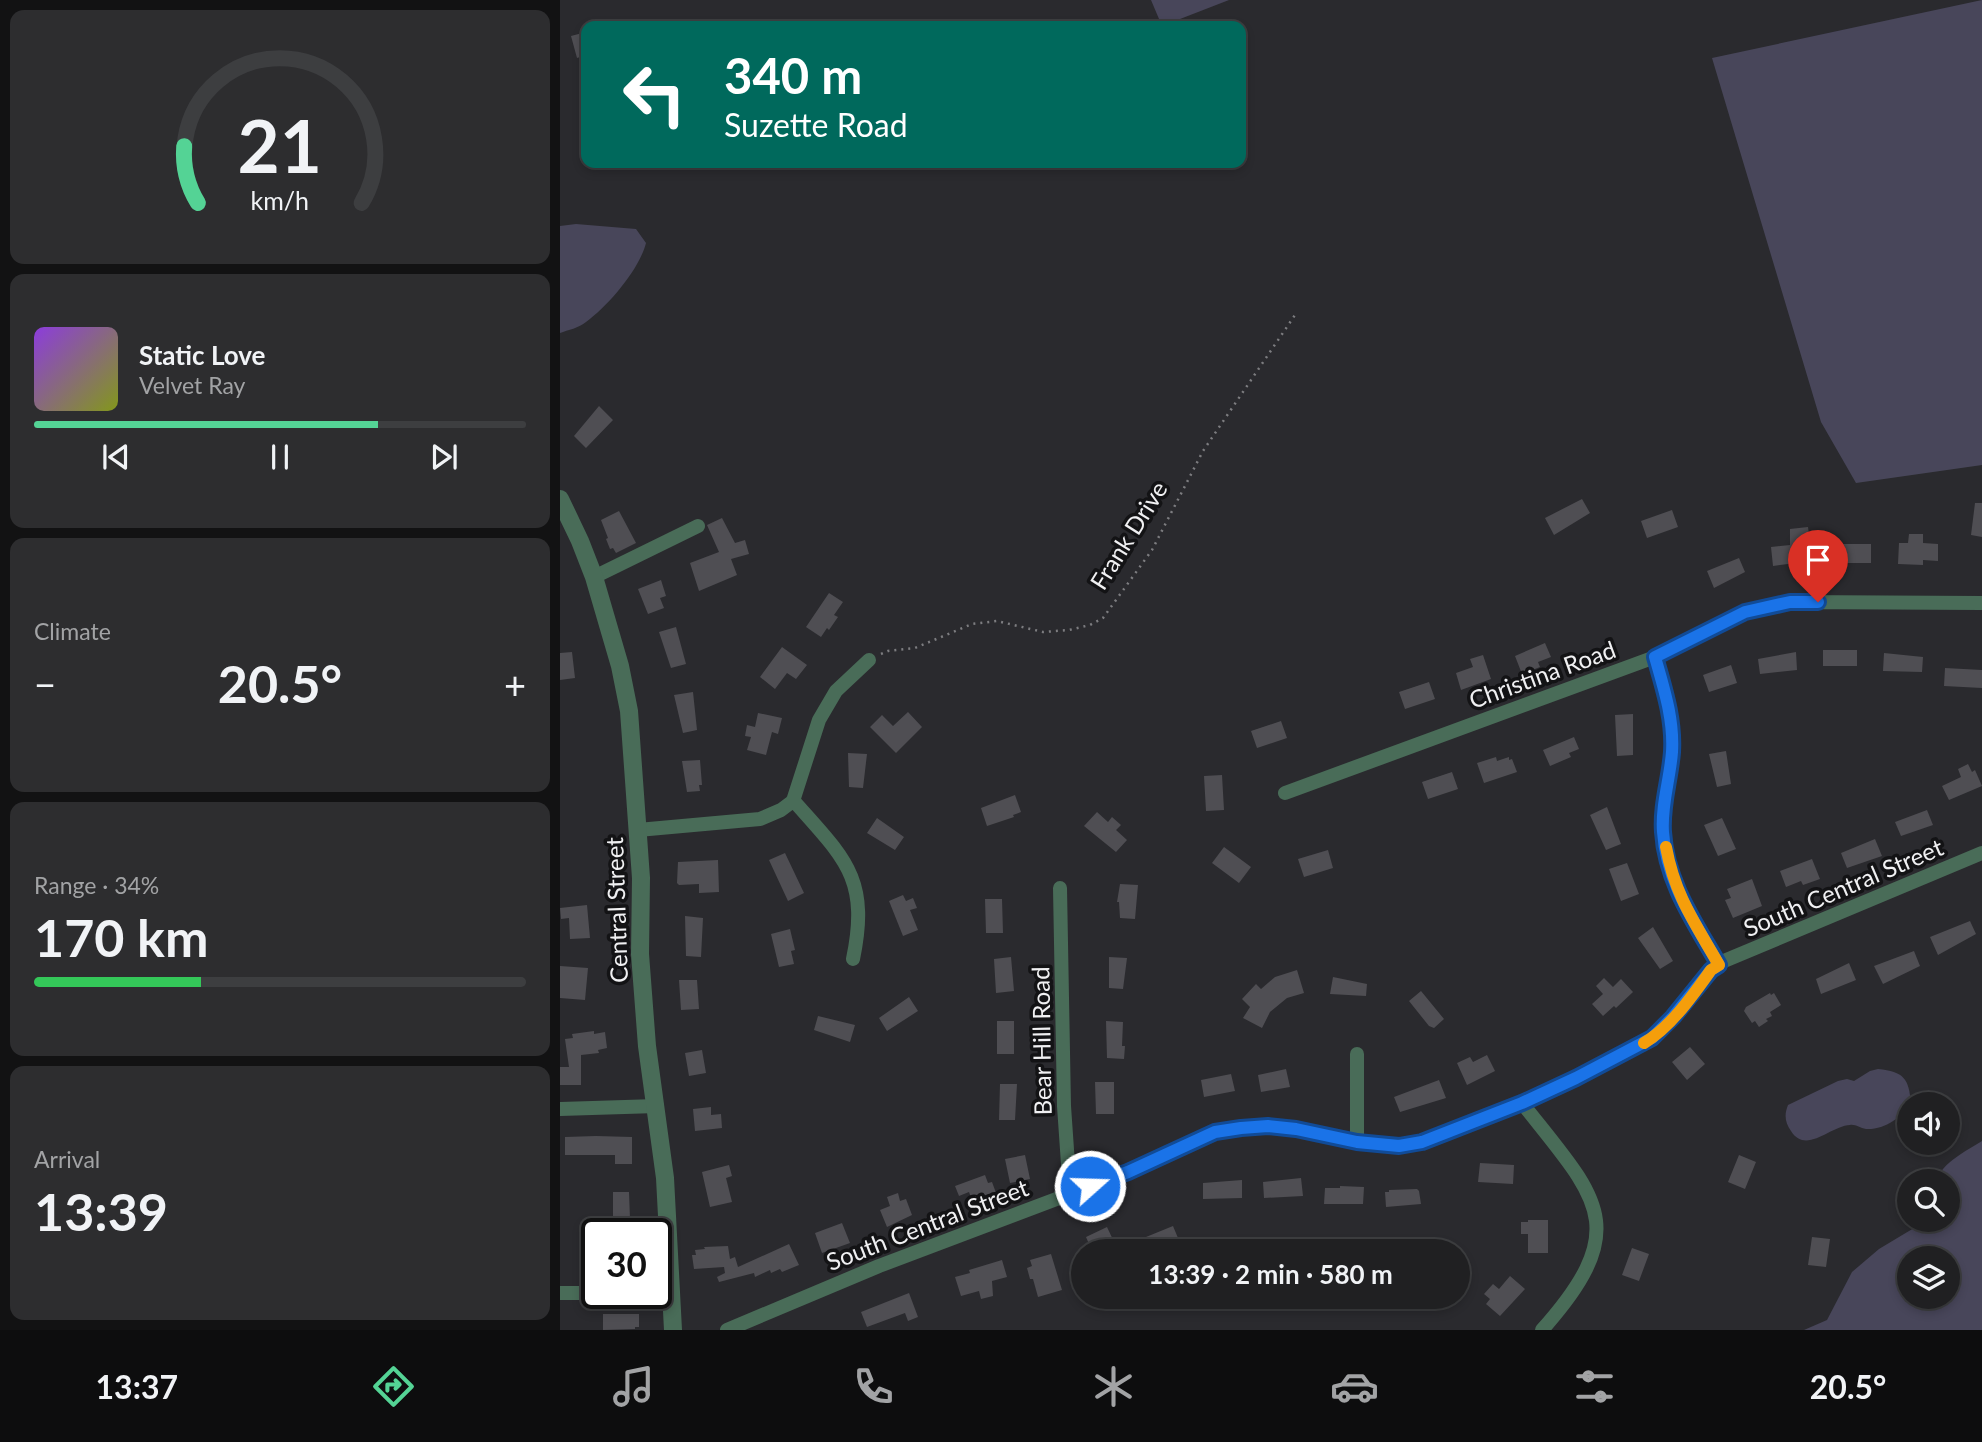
<!DOCTYPE html>
<html lang="en">
<head>
<meta charset="utf-8">
<style>
  :root { --surface:#202022; --page:#2d2d2f; --text:#f1f3f6; --muted:#a2a3a5; --line:#3d3e40; --accent:#54d395 }
  body { margin:0; font-family:Lato,sans-serif; background:var(--page); color:var(--text); height:100vh; display:flex; flex-direction:column; font-size:26px; white-space:nowrap }
  * { box-sizing:border-box; margin:0 }
  p { font-size:23px; color:var(--muted) }
  .icon { flex:none; width:38px; height:38px; fill:none; stroke:currentColor; stroke-width:2; stroke-linecap:round; stroke-linejoin:round }
  .map { position:relative; flex:1; overflow:hidden }
  .side { display:flex; flex-direction:column; gap:10px; padding:10px; background:#121213; width:560px }
  .side>* { flex:none }
  .banner { position:absolute; left:21px; top:21px; width:665px; height:147px; border-radius:14px; box-shadow:0 4px 10px #0003,0 0 0 2px var(--line); background:#00695c; color:#fff; overflow:hidden }
  .controls { position:absolute; left:1337px; top:1092px; display:grid; gap:14px }
  .controls a { display:grid; place-items:center; width:63px; height:63px; border-radius:50%; background:var(--surface); box-shadow:0 4px 10px #0003,0 0 0 2px var(--line); font-size:35px }
  .speed { position:absolute; left:21px; top:1218px; display:flex; gap:14px; font-size:35px; font-weight:700; text-align:center }
  .speed>* { display:grid; place-content:center; width:91px; height:91px; border-radius:50%; background:var(--surface); box-shadow:0 4px 10px #0003,0 0 0 2px var(--line); line-height:1 }
  .speed .limit { border:4px solid #111; border-radius:10px; background:#fff; color:#111 }
  .pin { position:absolute; display:grid; place-items:center; width:60px; height:60px; color:#fff; margin:-72px -30px; border-radius:50% 50% 50% 0; rotate:-45deg; box-shadow:0 0 7px #0007 }
  .pin .icon { rotate:45deg }
  .me { position:absolute; width:77px; margin:-38px; rotate:70deg; stroke-linejoin:round; filter:drop-shadow(0 0 5px #0008) }
  .turn { display:flex; align-items:center; gap:24px; height:147px; padding:0 28px; font-size:32px }
  .turn .icon { width:91px; height:91px; stroke-width:2.5 }
  .turn b { display:block; font-size:49px; line-height:60px }
  .big { font-size:52px; font-weight:700; line-height:1.1 }
  .side .tile { flex:1; display:flex; flex-direction:column; justify-content:center; gap:10px; min-width:0; padding:0 24px; border-radius:14px; background:var(--page) }
  .side .dial { align-items:center; gap:0 }
  .dial svg { height:182px; overflow:visible; fill:none; stroke:var(--line); stroke-width:7; stroke-linecap:round; text-anchor:middle }
  .dial text { fill:var(--text); stroke:none }
  .song { display:flex; align-items:center; gap:21px }
  .cover { width:84px; height:84px; border-radius:10px; background:linear-gradient(135deg,hsl(270 70% 55%),hsl(70 70% 35%)) }
  .played { height:7px; border-radius:4px; background:linear-gradient(90deg,var(--accent) 70%,var(--line) 70%) }
  .keys { display:flex; justify-content:space-around; direction:ltr }
  .heat { display:flex; justify-content:space-between; align-items:center; font-size:38px; direction:ltr }
  .charge { height:10px; border-radius:5px; background:linear-gradient(90deg,#34c759 34%,var(--line) 0) }
  .trip { position:absolute; left:511px; top:1239px; width:399px; height:70px; border-radius:35px; background:var(--surface); box-shadow:0 4px 10px #0003,0 0 0 2px var(--line); font-weight:700; line-height:70px; text-align:center }
  .menu { display:flex; height:112px; justify-content:space-around; align-items:center; background:#0d0d0e; color:var(--muted) }
  .menu .icon { width:49px; height:49px }
  .menu .current { color:var(--accent) }
  .menu b { font-size:32px; color:var(--text) }
  main { display:flex; flex:1; min-height:0 }
  .map>svg:first-child { display:block }
  .green { fill:#48465a; fill-rule:evenodd }
  .building { fill:#4f4e53 }
  .lines { fill:none; stroke-linecap:round; stroke-linejoin:round }
  .path { stroke:#7d7d80; stroke-width:2.5; stroke-dasharray:2 5; stroke-linecap:butt }
  .minor { stroke:#496c58; stroke-width:14 }
  .tertiary { stroke:#496c58; stroke-width:18 }
  .route-casing { stroke:#114b97; stroke-width:18 }
  .route { stroke:#1a73e8; stroke-width:12 }
  .slow { stroke:#f59e0b; stroke-width:12 }
  .labels { text-anchor:middle; dominant-baseline:central; stroke-width:7; stroke-linejoin:round; paint-order:stroke }
  .street-label { font-size:24px; fill:#f0f0f2; stroke:#131315 }
</style>
</head>
<body>
<main>
<section class="side">
<div class="tile dial"><svg viewBox="0 0 100 80">
<path d="M14 69A42 42 0 1 1 86 69"/>
<path d="M14 69A42 42 0 0 1 8 44" stroke="#54d395"/>
<text x="50" y="56" font-size="32" font-weight="700">21</text>
<text x="50" y="72" font-size="11">km/h</text>
</svg></div>
<div class="tile">
<div class="song"><i class="cover"></i><div><b>Static Love</b><p>Velvet Ray</p></div></div>
<div class="played"></div>
<div class="keys"><svg class="icon" aria-label="previous" viewBox="0 0 24 24"><path d="M18 5L8 12l10 7zM5 5v14"/></svg><svg class="icon" aria-label="pause" viewBox="0 0 24 24"><path d="M8 5v14M16 5v14"/></svg><svg class="icon" aria-label="next" viewBox="0 0 24 24"><path d="M6 5l10 7-10 7zM19 5v14"/></svg></div>
</div>
<div class="tile"><p>Climate</p>
<div class="heat"><a>−</a><b class="big">20.5°</b><a>+</a></div>
</div>
<div class="tile"><p>Range · 34%</p><b class="big">170 km</b><div class="charge"></div></div>
<div class="tile"><p>Arrival</p><b class="big">13:39</b></div>
</section>
<div class="map">
<svg width="1422" height="1330" viewBox="0 0 1422 1330">
  <rect width="100%" height="100%" fill="#2a2a2e"/>
  <!-- green -->
  <path class="green" d="M 591,0 L 669,0 L 602,26 Z
    M 1422,0 L 1422,465 L 1296,483 L 1261,422 L 1152,58 Z
    M 16,224 L 76,229 L 86,243 C 79,270 48,306 26,322 C 19,328 8,330 0,333 L 0,226 Z
    M 1318,1069 C 1344,1072 1349,1078 1351,1104 C 1341,1117 1325,1130 1306,1129 C 1300,1128 1295,1124 1290,1125 C 1270,1126 1246,1155 1231,1131 C 1225,1122 1224,1115 1228,1105 L 1278,1081 L 1287,1079 L 1294,1081 L 1310,1071 Z
    M 1422,1141 L 1422,1330 L 1244,1330 L 1267,1320 L 1292,1272 L 1319,1249 L 1359,1225 L 1361,1220 L 1388,1220 L 1388,1181 L 1376,1181 C 1384,1161 1405,1152 1422,1141 ZM 1349,1258 L 1388,1258 L 1388,1297 L 1349,1297 Z"/>
  <!-- building -->
  <path class="building" d="M 26,32 L 26,55 L 17,58 L 11,36 Z
    M 39,406 L 53,420 L 26,448 L 14,436 Z
    M 1022,499 L 1030,513 L 994,535 L 985,518 Z
    M 1415,503 L 1422,503 L 1422,537 L 1411,535 Z
    M 1112,510 L 1118,527 L 1087,538 L 1081,521 Z
    M 59,511 L 76,543 L 56,553 L 53,548 L 50,549 L 46,539 L 48,538 L 41,520 Z
    M 162,518 L 175,543 L 185,540 L 189,554 L 171,559 L 177,575 L 139,591 L 130,563 L 159,552 L 147,525 Z
    M 1248,527 L 1251,549 L 1243,550 L 1244,562 L 1213,566 L 1211,547 L 1230,545 L 1230,529 Z
    M 1349,534 L 1363,534 L 1363,543 L 1378,544 L 1378,561 L 1363,560 L 1363,565 L 1338,564 L 1339,543 L 1348,543 Z
    M 1279,544 L 1311,544 L 1311,563 L 1279,563 Z
    M 1179,558 L 1185,572 L 1154,588 L 1147,571 Z
    M 101,580 L 106,596 L 100,598 L 104,608 L 88,614 L 78,589 Z
    M 269,593 L 283,602 L 274,615 L 278,617 L 269,630 L 267,628 L 261,637 L 246,627 Z
    M 116,627 L 126,664 L 111,668 L 99,632 Z
    M 985,643 L 991,657 L 978,662 L 980,667 L 962,674 L 955,656 Z
    M 222,647 L 247,665 L 236,679 L 227,673 L 215,689 L 200,677 Z
    M 1263,650 L 1297,650 L 1297,666 L 1263,666 Z
    M 12,652 L 15,678 L 0,680 L 0,653 Z
    M 1236,652 L 1237,670 L 1200,674 L 1198,659 Z
    M 1324,653 L 1363,657 L 1362,672 L 1323,671 Z
    M 923,655 L 931,679 L 901,690 L 896,673 L 913,667 L 910,659 Z
    M 1171,665 L 1177,683 L 1149,692 L 1143,675 Z
    M 1385,668 L 1422,670 L 1422,688 L 1384,686 Z
    M 869,682 L 875,699 L 845,709 L 839,692 Z
    M 133,692 L 137,730 L 123,733 L 114,695 Z
    M 348,712 L 362,727 L 336,753 L 310,727 L 322,715 L 333,726 Z
    M 198,713 L 222,718 L 218,734 L 212,732 L 206,755 L 187,750 L 191,737 L 185,736 L 187,725 L 195,727 Z
    M 1073,714 L 1073,755 L 1057,756 L 1055,715 Z
    M 721,721 L 727,738 L 697,748 L 691,731 Z
    M 1014,737 L 1019,749 L 1009,753 L 1011,757 L 990,766 L 983,750 Z
    M 1166,751 L 1171,784 L 1157,787 L 1149,754 Z
    M 288,753 L 307,754 L 303,788 L 289,787 Z
    M 936,757 L 937,761 L 949,757 L 949,760 L 952,759 L 957,772 L 924,783 L 917,763 Z
    M 140,760 L 142,785 L 139,785 L 140,791 L 127,792 L 122,761 Z
    M 1408,764 L 1412,772 L 1415,770 L 1422,786 L 1389,800 L 1382,786 L 1401,777 L 1398,769 Z
    M 892,772 L 898,789 L 868,799 L 862,782 Z
    M 662,775 L 664,810 L 646,811 L 644,776 Z
    M 455,795 L 461,812 L 453,815 L 454,817 L 427,826 L 421,808 Z
    M 1047,807 L 1061,844 L 1046,850 L 1030,815 Z
    M 1367,810 L 1373,825 L 1341,836 L 1335,822 Z
    M 537,812 L 548,822 L 552,817 L 561,825 L 556,830 L 567,840 L 556,852 L 524,826 Z
    M 317,818 L 344,837 L 335,850 L 307,833 Z
    M 1162,818 L 1176,849 L 1158,856 L 1144,825 Z
    M 1315,839 L 1322,856 L 1287,868 L 1281,853 Z
    M 664,847 L 691,867 L 679,883 L 652,863 Z
    M 768,850 L 773,868 L 744,877 L 738,859 Z
    M 225,853 L 244,893 L 228,901 L 209,860 Z
    M 1252,859 L 1260,879 L 1243,885 L 1241,881 L 1226,887 L 1220,871 Z
    M 158,860 L 159,892 L 139,893 L 139,884 L 119,885 L 117,883 L 118,862 Z
    M 1067,863 L 1079,894 L 1061,901 L 1049,869 Z
    M 1192,879 L 1202,906 L 1173,918 L 1165,900 L 1171,898 L 1167,889 Z
    M 560,884 L 578,885 L 575,919 L 560,918 L 559,902 L 557,902 Z
    M 343,895 L 346,901 L 353,898 L 357,908 L 350,910 L 358,930 L 343,936 L 329,901 Z
    M 425,899 L 442,899 L 443,933 L 426,933 Z
    M 27,905 L 30,938 L 10,939 L 9,918 L 1,919 L 0,908 Z
    M 125,916 L 143,918 L 141,957 L 126,956 Z
    M 1410,921 L 1416,934 L 1378,955 L 1370,937 Z
    M 1093,927 L 1113,961 L 1100,969 L 1078,938 Z
    M 230,929 L 235,950 L 231,951 L 234,964 L 219,967 L 211,934 Z
    M 1354,951 L 1360,966 L 1323,984 L 1314,966 Z
    M 451,957 L 454,991 L 436,993 L 434,959 Z
    M 549,957 L 567,958 L 563,989 L 549,988 Z
    M 1289,963 L 1296,980 L 1261,994 L 1256,979 Z
    M 0,966 L 28,968 L 25,1000 L 0,998 Z
    M 737,970 L 744,993 L 727,998 L 710,1012 L 702,1028 L 683,1018 L 690,1007 L 682,999 L 696,984 L 701,989 L 715,977 Z
    M 773,977 L 807,984 L 806,996 L 770,994 Z
    M 1044,978 L 1053,987 L 1061,979 L 1073,992 L 1056,1008 L 1054,1006 L 1043,1016 L 1032,1004 L 1043,994 L 1036,986 Z
    M 119,980 L 137,980 L 139,1009 L 121,1010 Z
    M 861,991 L 884,1019 L 874,1028 L 869,1026 L 849,1001 Z
    M 1210,993 L 1211,995 L 1214,993 L 1221,1005 L 1210,1012 L 1212,1016 L 1206,1019 L 1208,1021 L 1199,1027 L 1195,1021 L 1192,1023 L 1184,1011 L 1186,1007 Z
    M 349,997 L 358,1011 L 327,1031 L 319,1018 Z
    M 258,1016 L 295,1025 L 290,1042 L 254,1030 Z
    M 437,1021 L 454,1021 L 454,1054 L 437,1054 Z
    M 546,1021 L 563,1022 L 562,1046 L 565,1046 L 564,1059 L 547,1058 Z
    M 34,1031 L 34,1034 L 45,1032 L 47,1048 L 38,1050 L 39,1053 L 21,1055 L 21,1085 L 0,1085 L 0,1067 L 9,1067 L 5,1039 L 13,1038 L 12,1034 Z
    M 1130,1047 L 1145,1064 L 1127,1080 L 1112,1062 Z
    M 142,1050 L 146,1073 L 129,1076 L 125,1053 Z
    M 927,1055 L 935,1071 L 907,1085 L 897,1063 L 910,1057 L 913,1062 Z
    M 726,1069 L 730,1087 L 701,1092 L 698,1075 Z
    M 671,1074 L 675,1091 L 644,1097 L 641,1080 Z
    M 879,1080 L 886,1098 L 840,1112 L 834,1097 Z
    M 535,1082 L 554,1082 L 554,1114 L 536,1114 Z
    M 440,1084 L 457,1084 L 455,1120 L 439,1120 Z
    M 151,1107 L 151,1115 L 161,1114 L 162,1128 L 135,1131 L 133,1109 Z
    M 36,1136 L 72,1137 L 72,1164 L 55,1164 L 55,1155 L 5,1155 L 5,1137 Z
    M 465,1155 L 470,1179 L 450,1183 L 445,1159 Z
    M 1179,1155 L 1196,1162 L 1185,1189 L 1168,1182 Z
    M 920,1163 L 954,1165 L 953,1184 L 918,1182 Z
    M 169,1165 L 172,1176 L 166,1178 L 172,1202 L 150,1207 L 142,1172 Z
    M 425,1175 L 428,1183 L 432,1182 L 439,1201 L 438,1204 L 418,1211 L 415,1209 L 409,1192 L 399,1196 L 395,1186 Z
    M 741,1178 L 743,1196 L 704,1198 L 703,1182 Z
    M 682,1180 L 682,1198 L 643,1199 L 643,1183 Z
    M 780,1186 L 804,1187 L 803,1204 L 764,1204 L 765,1188 L 780,1188 Z
    M 857,1189 L 859,1191 L 861,1204 L 826,1207 L 825,1192 L 829,1192 L 829,1190 Z
    M 53,1192 L 69,1192 L 70,1219 L 53,1219 Z
    M 338,1193 L 340,1201 L 346,1199 L 352,1215 L 327,1227 L 320,1210 L 330,1206 L 327,1197 Z
    M 968,1220 L 988,1220 L 988,1253 L 968,1253 L 968,1234 L 961,1234 L 961,1222 L 968,1222 Z
    M 282,1223 L 290,1243 L 262,1253 L 255,1233 Z
    M 613,1226 L 618,1238 L 625,1241 L 624,1248 L 618,1251 L 592,1251 L 586,1237 Z
    M 547,1227 L 555,1244 L 541,1251 L 532,1251 L 526,1237 Z
    M 1252,1237 L 1270,1239 L 1266,1267 L 1248,1265 Z
    M 229,1244 L 239,1265 L 222,1272 L 220,1269 L 211,1273 L 210,1270 L 195,1277 L 194,1273 L 159,1282 L 157,1277 L 165,1273 L 164,1267 L 134,1269 L 132,1255 L 136,1255 L 135,1250 L 145,1249 L 144,1247 L 168,1246 L 170,1259 L 175,1257 L 178,1267 Z
    M 1072,1248 L 1089,1254 L 1079,1281 L 1062,1275 Z
    M 491,1254 L 502,1290 L 478,1297 L 473,1279 L 470,1279 L 467,1268 L 472,1266 L 470,1260 Z
    M 442,1260 L 447,1277 L 432,1281 L 433,1296 L 421,1299 L 419,1291 L 401,1296 L 395,1277 L 410,1273 L 409,1270 Z
    M 950,1276 L 965,1289 L 940,1316 L 926,1304 L 930,1299 L 924,1294 L 933,1284 L 939,1289 Z
    M 349,1293 L 358,1317 L 348,1321 L 345,1313 L 307,1327 L 301,1312 Z
    M 43,1314 L 79,1314 L 79,1327 L 75,1327 L 75,1329 L 43,1330 Z"/>
  <g class="lines">
    <!-- path -->
    <path class="path" d="M 321,654 L 328,651 L 355,648 L 412,624 L 437,621 L 483,632 L 509,630 L 530,625 L 543,618 L 592,550 L 643,451 L 735,315"/>
    <!-- minor -->
    <path class="minor" d="M 34,577 L 138,526
      M 1095,657 C 1104,689 1114,719 1112,752 C 1110,779 1102,805 1103,832 C 1106,882 1135,923 1159,965
      M 725,793 L 1095,657 L 1185,612 L 1230,602 L 1422,603
      M 233,800 C 284,858 310,877 293,959
      M 78,830 L 200,819 L 221,810 L 233,801 L 259,720 L 276,691 L 309,660
      M 500,888 L 504,1106 L 510,1193
      M 962,1103 C 1036,1197 1075,1226 982,1330
      M 0,1109 L 97,1106
      M 797,1142 L 797,1054
      M 96,1292 L 111,1292
      M 0,1293 L 37,1293
      M 167,1330 L 319,1266 L 568,1172 L 655,1132 L 708,1126 L 736,1129 L 797,1142 L 839,1146 L 862,1142 L 962,1103 L 1016,1078 L 1092,1038 L 1113,1017 L 1151,970 L 1164,961 L 1422,853"/>
    <!-- tertiary -->
    <path class="tertiary" d="M 0,499 L 20,541 L 34,577 L 60,666 L 69,711 L 81,878 L 80,954 L 87,1046 L 105,1178 L 113,1330"/>
  </g>
  <g class="lines">
    <defs>
      <path id="route" d="M 530,1186 L 568,1172 L 655,1132 L 681,1128 L 708,1126 L 736,1129 L 797,1142 L 839,1146 L 862,1142 L 962,1103 L 1016,1078 L 1092,1038 L 1113,1017 L 1151,970 L 1159,965 C 1135,923 1106,882 1103,832 C 1101,805 1110,779 1112,752 C 1114,719 1104,689 1095,657 L 1185,612 L 1230,602 L 1258,602"/>
    </defs>
    <!-- route casing -->
    <use href="#route" class="route-casing"/>
    <!-- route -->
    <use href="#route" class="route"/>
    <!-- slow -->
    <path class="slow" d="M 1084,1043 C 1111,1027 1133,995 1151,970 L 1159,965 C 1135,923 1115,896 1106,847"/>
  </g>
  <g class="labels">
    <!-- street labels -->
    <g class="street-label">
      <text transform="translate(568 535) rotate(-58)">Frank Drive</text>
      <text transform="translate(982 674) rotate(-20)">Christina Road</text>
      <text transform="translate(1283 887) rotate(-23)">South Central Street</text>
      <text transform="translate(56 910) rotate(-92)">Central Street</text>
      <text transform="translate(481 1041) rotate(-91)">Bear Hill Road</text>
      <text transform="translate(367 1224) rotate(-21)">South Central Street</text>
    </g>
  </g>
</svg>
<div class="controls">
<a><svg class="icon" aria-label="sound" viewBox="0 0 24 24"><path d="M4 9h4l5-4v14l-5-4H4zM17 9q2 3 0 6"/></svg></a>
<a><svg class="icon" aria-label="search" viewBox="0 0 24 24"><circle cx="10" cy="10" r="6"/><path d="M15 15l6 6"/></svg></a>
<a><svg class="icon" aria-label="layers" viewBox="0 0 24 24"><path d="M12 4l9 5-9 5-9-5zM3 14l9 5 9-5"/></svg></a>
</div>
<div class="speed"><div class="limit">30</div></div>
<div class="pin" style="left:1258px;top:602px;background:#d93025"><svg class="icon" aria-label="arrive" viewBox="0 0 24 24"><path d="M6 21V4h12l-3 4 3 4H6"/></svg></div>
<svg class="me" style="left:530px;top:1186px" viewBox="-20 -20 40 40"><circle r="17" fill="#1a73e8" stroke="#fff" stroke-width="3"/><path d="M0-11L8 9 0 5-8 9z" fill="#fff"/></svg>
<div class="trip">13:39 · 2 min · 580 m</div>
<div class="banner">
<div class="turn"><svg class="icon" aria-label="left" viewBox="0 0 24 24"><path d="M17 20v-9H6M10 6l-5 5 5 5"/></svg><div><b>340 m</b>Suzette Road</div></div>
</div>
</div>
</main>
<nav class="menu">
<b>13:37</b>
<svg class="icon current" aria-label="directions" viewBox="0 0 24 24"><path d="M12 3l9 9-9 9-9-9zM9 14v-3h6M13 9l2 2-2 2"/></svg>
<svg class="icon" aria-label="music" viewBox="0 0 24 24"><path d="M9 18V5l10-2v13"/><circle cx="6" cy="18" r="3"/><circle cx="16" cy="16" r="3"/></svg>
<svg class="icon" aria-label="phone" viewBox="0 0 24 24"><path d="M5 4h4l2 5-3 2q2 4 5 5l2-3 5 2v4C11 20 4 13 5 4z"/></svg>
<svg class="icon" aria-label="climate" viewBox="0 0 24 24"><path d="M12 3v18M4 7l16 10M4 17L20 7"/></svg>
<svg class="icon" aria-label="car" viewBox="0 0 24 24"><path d="M5 17H2v-5l4-1 3-4h7l3 4 3 1v5h-3M9 17h6M6 11h13"/><circle cx="7" cy="17" r="2"/><circle cx="17" cy="17" r="2"/></svg>
<svg class="icon" aria-label="filters" viewBox="0 0 24 24"><path d="M4 7h16M4 17h16"/><circle cx="9" cy="7" r="2"/><circle cx="15" cy="17" r="2"/></svg>
<b>20.5°</b>
</nav>
</body>
</html>
